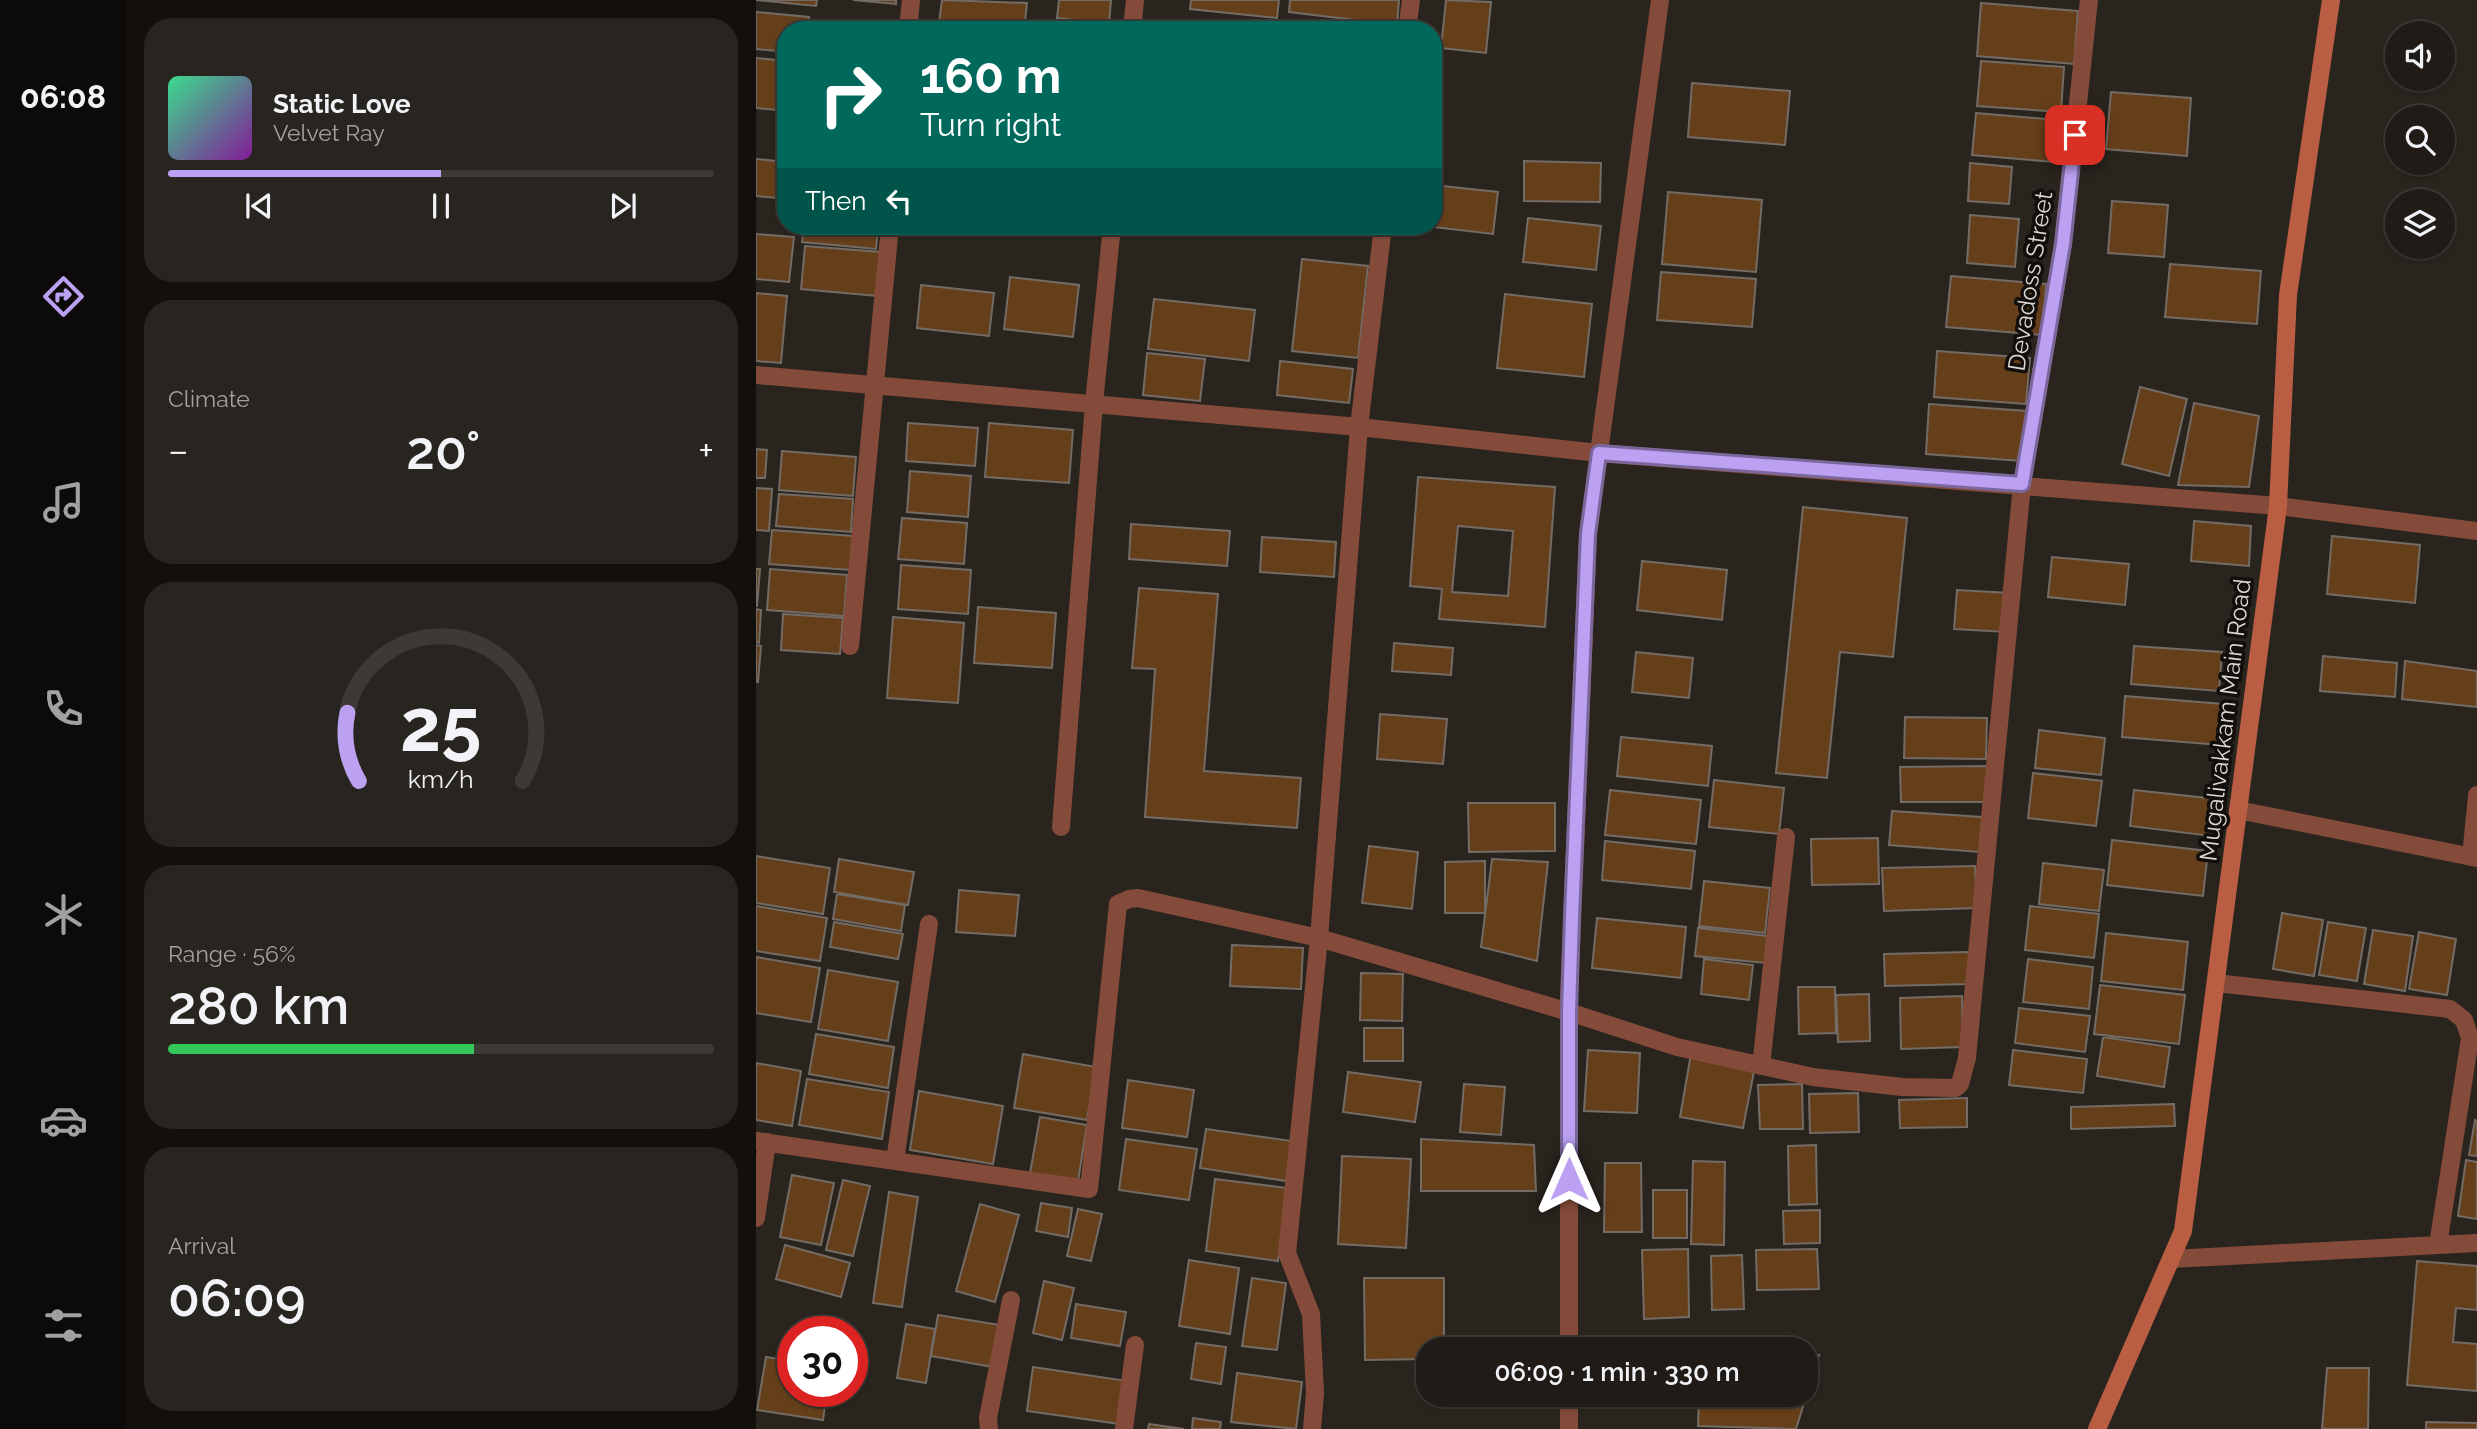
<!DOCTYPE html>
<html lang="en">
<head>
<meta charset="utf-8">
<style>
  :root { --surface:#201b16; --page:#28241f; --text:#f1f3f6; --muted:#a2a1a1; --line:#3d3935; --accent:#bca0f2 }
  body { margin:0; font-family:Raleway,sans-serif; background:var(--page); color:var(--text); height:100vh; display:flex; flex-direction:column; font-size:26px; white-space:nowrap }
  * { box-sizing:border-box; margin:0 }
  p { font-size:23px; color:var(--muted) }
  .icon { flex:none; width:38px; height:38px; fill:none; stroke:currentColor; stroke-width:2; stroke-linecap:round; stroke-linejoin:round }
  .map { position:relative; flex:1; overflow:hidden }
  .sheet { display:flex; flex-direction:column; gap:18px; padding:18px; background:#120f0c; width:630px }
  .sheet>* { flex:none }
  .top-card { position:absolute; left:21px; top:21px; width:665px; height:214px; border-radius:28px; box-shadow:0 2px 5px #0004,0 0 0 2px var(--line); background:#00695c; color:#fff; overflow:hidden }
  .tools { position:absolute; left:1629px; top:21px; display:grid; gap:14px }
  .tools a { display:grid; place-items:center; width:70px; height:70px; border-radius:50%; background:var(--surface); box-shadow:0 2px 5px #0004,0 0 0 2px var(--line); font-size:35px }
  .speed { position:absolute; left:21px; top:1316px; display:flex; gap:14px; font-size:35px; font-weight:700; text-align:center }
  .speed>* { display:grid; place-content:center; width:91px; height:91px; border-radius:50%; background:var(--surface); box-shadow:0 2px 5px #0004,0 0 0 2px var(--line); line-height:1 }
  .speed .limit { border:10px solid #d22; background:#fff; color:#111 }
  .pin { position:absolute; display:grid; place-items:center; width:60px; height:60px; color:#fff; margin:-30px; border-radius:14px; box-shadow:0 4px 10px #0006 }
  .me { position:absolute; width:77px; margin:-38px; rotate:0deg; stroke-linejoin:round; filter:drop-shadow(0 0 5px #0008) }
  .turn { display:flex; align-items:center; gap:24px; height:147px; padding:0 28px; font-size:32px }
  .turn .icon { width:91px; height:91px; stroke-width:2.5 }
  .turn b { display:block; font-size:49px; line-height:60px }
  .then { display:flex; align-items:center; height:66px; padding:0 28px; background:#0003; gap:14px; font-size:26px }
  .big { font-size:52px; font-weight:600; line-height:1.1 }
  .sheet .tile { flex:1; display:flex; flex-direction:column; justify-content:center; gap:10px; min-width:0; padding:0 24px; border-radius:28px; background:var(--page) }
  .sheet .dial { align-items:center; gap:0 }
  .dial svg { height:182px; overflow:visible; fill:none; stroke:var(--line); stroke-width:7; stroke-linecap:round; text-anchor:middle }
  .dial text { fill:var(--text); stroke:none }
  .song { display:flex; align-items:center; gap:21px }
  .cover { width:84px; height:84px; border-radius:10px; background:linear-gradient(135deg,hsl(150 70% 55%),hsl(290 70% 35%)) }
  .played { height:7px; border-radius:4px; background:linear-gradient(90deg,var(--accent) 50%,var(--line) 50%) }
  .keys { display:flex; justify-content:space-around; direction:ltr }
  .heat { display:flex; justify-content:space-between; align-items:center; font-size:38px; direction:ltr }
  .charge { height:10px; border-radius:5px; background:linear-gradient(90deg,#34c759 56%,var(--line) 0) }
  .trip { position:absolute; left:660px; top:1337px; width:402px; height:70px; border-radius:28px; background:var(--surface); box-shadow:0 2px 5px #0004,0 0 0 2px var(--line); font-weight:600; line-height:70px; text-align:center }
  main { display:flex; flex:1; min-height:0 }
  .menu { display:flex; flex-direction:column; width:126px; justify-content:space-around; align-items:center; background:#0d0b09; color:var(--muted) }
  .menu .icon { width:49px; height:49px }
  .menu .current { color:var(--accent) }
  .menu b { font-size:32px; color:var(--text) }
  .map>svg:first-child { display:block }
  .building { fill:#653f1a; stroke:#736b65; stroke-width:2; fill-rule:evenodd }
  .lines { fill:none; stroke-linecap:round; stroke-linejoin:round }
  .street { stroke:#844b3a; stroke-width:18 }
  .secondary { stroke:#b95e43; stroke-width:18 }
  .route-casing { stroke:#7a689d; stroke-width:18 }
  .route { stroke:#bca0f2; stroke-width:12 }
  .labels { text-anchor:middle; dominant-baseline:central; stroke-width:7; stroke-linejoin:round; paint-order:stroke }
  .street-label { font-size:24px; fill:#dcd7d3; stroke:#110e0b }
</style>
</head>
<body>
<main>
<nav class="menu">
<b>06:08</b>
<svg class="icon current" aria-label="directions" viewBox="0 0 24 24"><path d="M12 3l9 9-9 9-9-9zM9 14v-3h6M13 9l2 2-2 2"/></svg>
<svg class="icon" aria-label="music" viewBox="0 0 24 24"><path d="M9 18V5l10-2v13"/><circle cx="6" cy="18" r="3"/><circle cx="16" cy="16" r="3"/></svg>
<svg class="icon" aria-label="phone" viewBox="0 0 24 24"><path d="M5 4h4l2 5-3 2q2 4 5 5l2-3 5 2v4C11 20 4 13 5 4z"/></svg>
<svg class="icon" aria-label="climate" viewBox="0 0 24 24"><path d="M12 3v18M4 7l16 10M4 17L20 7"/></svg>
<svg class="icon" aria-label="car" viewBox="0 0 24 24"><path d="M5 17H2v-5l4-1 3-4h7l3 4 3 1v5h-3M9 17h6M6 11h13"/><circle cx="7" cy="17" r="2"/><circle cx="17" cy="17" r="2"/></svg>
<svg class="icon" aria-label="filters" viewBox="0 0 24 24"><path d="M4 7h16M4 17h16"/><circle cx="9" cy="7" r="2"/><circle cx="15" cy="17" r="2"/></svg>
</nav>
<section class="sheet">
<div class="tile">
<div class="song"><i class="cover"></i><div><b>Static Love</b><p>Velvet Ray</p></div></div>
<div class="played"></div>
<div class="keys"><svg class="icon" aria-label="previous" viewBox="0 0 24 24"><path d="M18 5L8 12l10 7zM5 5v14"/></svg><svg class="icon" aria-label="pause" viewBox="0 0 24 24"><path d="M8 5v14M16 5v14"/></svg><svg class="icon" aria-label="next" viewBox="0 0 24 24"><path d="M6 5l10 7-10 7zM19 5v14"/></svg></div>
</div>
<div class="tile"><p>Climate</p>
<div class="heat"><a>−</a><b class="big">20°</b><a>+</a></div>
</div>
<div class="tile dial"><svg viewBox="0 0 100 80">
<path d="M14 69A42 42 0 1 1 86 69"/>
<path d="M14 69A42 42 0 0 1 9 39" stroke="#bca0f2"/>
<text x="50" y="56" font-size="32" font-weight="700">25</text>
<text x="50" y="72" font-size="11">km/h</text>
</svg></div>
<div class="tile"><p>Range · 56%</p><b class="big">280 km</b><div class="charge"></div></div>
<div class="tile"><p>Arrival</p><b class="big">06:09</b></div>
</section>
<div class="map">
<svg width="1721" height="1429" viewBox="0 0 1721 1429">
  <rect width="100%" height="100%" fill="#2a241e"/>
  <!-- building -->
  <path class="building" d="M 0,0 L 61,0 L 60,6 Z
    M 97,0 L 140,0 L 140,4 Z
    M 186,0 L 271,3 L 268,30 L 182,30 Z
    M 303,0 L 355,0 L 353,24 L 301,18 Z
    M 435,0 L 523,0 L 521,18 L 434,9 Z
    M 534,0 L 643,0 L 641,25 L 533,12 Z
    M 690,0 L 735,2 L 730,53 L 685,48 Z
    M 1225,3 L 1322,11 L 1318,64 L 1221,56 Z
    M 0,12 L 53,17 L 52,30 L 30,30 L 30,52 L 0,49 Z
    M 0,58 L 30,61 L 30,111 L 0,108 Z
    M 1225,61 L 1308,67 L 1305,112 L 1221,106 Z
    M 936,83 L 1034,91 L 1029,145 L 932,137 Z
    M 1355,92 L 1435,98 L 1431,156 L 1350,149 Z
    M 1220,113 L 1301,120 L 1298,162 L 1216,155 Z
    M 0,159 L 30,162 L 30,199 L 0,196 Z
    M 768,161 L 845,163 L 844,202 L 768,201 Z
    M 1214,163 L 1256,167 L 1253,204 L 1212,201 Z
    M 677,185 L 742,192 L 737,234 L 669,226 L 677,226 Z
    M 912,192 L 1006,200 L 1000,272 L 906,264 Z
    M 1356,201 L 1412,205 L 1408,257 L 1352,253 Z
    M 1214,215 L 1263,219 L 1259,267 L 1211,263 Z
    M 772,218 L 845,226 L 840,270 L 767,262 Z
    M 48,226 L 122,226 L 120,249 L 46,242 Z
    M 0,234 L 38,237 L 33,282 L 0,279 Z
    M 49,246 L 125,252 L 121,296 L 45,289 Z
    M 546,259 L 612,266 L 602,358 L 536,351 Z
    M 1414,264 L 1505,271 L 1501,324 L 1409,317 Z
    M 905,272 L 1000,279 L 996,327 L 901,320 Z
    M 1195,276 L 1290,284 L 1286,335 L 1190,327 Z
    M 254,277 L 323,285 L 317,337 L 248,329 Z
    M 165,285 L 238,293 L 233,336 L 161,328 Z
    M 0,293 L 31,296 L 25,363 L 0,361 Z
    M 749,294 L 836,304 L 828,377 L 741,368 Z
    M 398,299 L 499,310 L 493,361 L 392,349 Z
    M 1181,351 L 1274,358 L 1270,404 L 1178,397 Z
    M 391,353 L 449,359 L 444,401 L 387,395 Z
    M 524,361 L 597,369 L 593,403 L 521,395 Z
    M 1384,387 L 1431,399 L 1413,476 L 1366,464 Z
    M 1438,403 L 1503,416 L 1493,487 L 1422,485 Z
    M 1173,404 L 1271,411 L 1266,461 L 1170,454 Z
    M 152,423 L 222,428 L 219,466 L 150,461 Z
    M 233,423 L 317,430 L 313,483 L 229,477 Z
    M 0,449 L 11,450 L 9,478 L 0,478 Z
    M 26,451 L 100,457 L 97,496 L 23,490 Z
    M 154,471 L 215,476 L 212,517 L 151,512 Z
    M 662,477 L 799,487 L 789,627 L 683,619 L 686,589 L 654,586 ZM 702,526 L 757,531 L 752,596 L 696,592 Z
    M 0,488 L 16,489 L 13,531 L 0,530 Z
    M 23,494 L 97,499 L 95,532 L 20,526 Z
    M 1047,507 L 1151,518 L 1137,657 L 1084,652 L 1071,778 L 1020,773 Z
    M 146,518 L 211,523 L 208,564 L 142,559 Z
    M 1438,521 L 1495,526 L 1493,566 L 1435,561 Z
    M 375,524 L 474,531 L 471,566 L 373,559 Z
    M 16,530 L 97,536 L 95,570 L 13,564 Z
    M 1576,536 L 1664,545 L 1659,603 L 1571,594 Z
    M 506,537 L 580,542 L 578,577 L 504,572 Z
    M 1296,557 L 1373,564 L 1369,605 L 1292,597 Z
    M 886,561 L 971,570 L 966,620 L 881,610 Z
    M 145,565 L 215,570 L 212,614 L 142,609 Z
    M 0,569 L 4,569 L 1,606 L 0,606 Z
    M 14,569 L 91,575 L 88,616 L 11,610 Z
    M 383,588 L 462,594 L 448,771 L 545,778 L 541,828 L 389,817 L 399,669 L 376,668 Z
    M 1201,590 L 1253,593 L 1251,632 L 1198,629 Z
    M 222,607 L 300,613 L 296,668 L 218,663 Z
    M 0,609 L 5,610 L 3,643 L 0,642 Z
    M 27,614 L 87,618 L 84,654 L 25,650 Z
    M 137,617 L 208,623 L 202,703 L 131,698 Z
    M 638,643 L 697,648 L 695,675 L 636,671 Z
    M 0,645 L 5,646 L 2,682 L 0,682 Z
    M 1378,646 L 1466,652 L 1463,691 L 1375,684 Z
    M 880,652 L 937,658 L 933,698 L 876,692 Z
    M 1567,656 L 1641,663 L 1639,697 L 1564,691 Z
    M 1649,661 L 1721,671 L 1721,707 L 1646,699 Z
    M 1369,696 L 1467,704 L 1464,745 L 1366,737 Z
    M 624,714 L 691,719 L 687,764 L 621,759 Z
    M 1149,717 L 1231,718 L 1230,759 L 1148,758 Z
    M 1283,730 L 1349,738 L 1345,775 L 1279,768 Z
    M 865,737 L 956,746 L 952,786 L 861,776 Z
    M 1231,766 L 1231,802 L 1145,802 L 1144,767 Z
    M 1277,773 L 1346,781 L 1340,826 L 1272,818 Z
    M 958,780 L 1028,788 L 1023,834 L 953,827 Z
    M 854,790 L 945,800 L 940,844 L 849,835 Z
    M 1378,790 L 1460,799 L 1455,836 L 1374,826 Z
    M 712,803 L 799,803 L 799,851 L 713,852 Z
    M 1136,811 L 1226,817 L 1224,852 L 1133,845 Z
    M 1122,838 L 1123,884 L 1056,885 L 1055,839 Z
    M 1356,840 L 1452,851 L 1447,896 L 1351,885 Z
    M 849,841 L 939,851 L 935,889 L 846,880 Z
    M 613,846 L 662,852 L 656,909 L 606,903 Z
    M 0,856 L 74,868 L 67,914 L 0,903 Z
    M 83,859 L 158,872 L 152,905 L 78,892 Z
    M 736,859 L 792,862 L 781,961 L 725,947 Z
    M 729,861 L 729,913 L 689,913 L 689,862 Z
    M 1287,863 L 1348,870 L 1343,911 L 1283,904 Z
    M 1219,866 L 1221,908 L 1128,911 L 1126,868 Z
    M 948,881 L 1014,888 L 1009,933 L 943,926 Z
    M 203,890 L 263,895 L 259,936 L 200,932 Z
    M 81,894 L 149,905 L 145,931 L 77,919 Z
    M 0,906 L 71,918 L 64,961 L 0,951 Z
    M 1274,906 L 1343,914 L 1338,958 L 1269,950 Z
    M 1526,913 L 1567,920 L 1558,976 L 1517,969 Z
    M 841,918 L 930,927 L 925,978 L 836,968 Z
    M 78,922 L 147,934 L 142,959 L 74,947 Z
    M 1572,922 L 1610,928 L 1601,981 L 1563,975 Z
    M 942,928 L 1012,936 L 1009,963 L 939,956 Z
    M 1617,930 L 1657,936 L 1649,991 L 1608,984 Z
    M 1663,932 L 1700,939 L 1691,995 L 1653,989 Z
    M 1350,933 L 1432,942 L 1427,990 L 1345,981 Z
    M 476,945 L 547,948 L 545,989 L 474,986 Z
    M 1213,952 L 1214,984 L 1129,986 L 1128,954 Z
    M 0,957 L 64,968 L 55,1022 L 0,1013 Z
    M 948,959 L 997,965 L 993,1000 L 945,994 Z
    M 1272,959 L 1337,967 L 1333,1009 L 1267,1002 Z
    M 72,970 L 142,982 L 132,1041 L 62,1029 Z
    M 605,973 L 647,974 L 646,1021 L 604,1020 Z
    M 1344,985 L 1429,995 L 1423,1044 L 1338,1034 Z
    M 1042,987 L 1079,987 L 1080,1033 L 1043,1034 Z
    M 1113,994 L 1114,1041 L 1082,1042 L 1080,995 Z
    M 1206,996 L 1207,1047 L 1145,1049 L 1144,998 Z
    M 1263,1008 L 1334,1016 L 1329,1052 L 1259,1043 Z
    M 608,1028 L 647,1028 L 647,1061 L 608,1061 Z
    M 60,1034 L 138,1047 L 132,1088 L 53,1074 Z
    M 1347,1037 L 1414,1047 L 1408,1087 L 1341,1076 Z
    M 832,1050 L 884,1053 L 881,1113 L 828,1111 Z
    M 1257,1050 L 1331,1059 L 1327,1093 L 1253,1085 Z
    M 267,1054 L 340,1067 L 331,1120 L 258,1108 Z
    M 935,1054 L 999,1066 L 987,1128 L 924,1117 Z
    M 0,1063 L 45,1071 L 36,1126 L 0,1120 Z
    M 592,1072 L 665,1082 L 659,1122 L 587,1112 Z
    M 51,1079 L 133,1092 L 126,1139 L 43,1125 Z
    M 372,1080 L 438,1090 L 431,1137 L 366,1128 Z
    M 708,1084 L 749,1087 L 745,1135 L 704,1132 Z
    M 1046,1084 L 1047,1129 L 1004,1129 L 1002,1085 Z
    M 163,1091 L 247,1106 L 237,1164 L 154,1150 Z
    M 1102,1093 L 1103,1132 L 1054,1133 L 1053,1094 Z
    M 1211,1098 L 1211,1127 L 1144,1128 L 1143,1100 Z
    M 1418,1104 L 1419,1126 L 1315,1129 L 1315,1107 Z
    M 284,1117 L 331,1125 L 322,1181 L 274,1173 Z
    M 1719,1120 L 1721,1121 L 1721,1156 L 1713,1155 Z
    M 450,1129 L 536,1141 L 530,1181 L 444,1168 Z
    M 370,1139 L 441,1149 L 433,1200 L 363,1190 Z
    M 665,1139 L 778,1145 L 780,1191 L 665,1191 Z
    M 1060,1145 L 1061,1204 L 1033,1205 L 1032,1146 Z
    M 586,1156 L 655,1159 L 650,1248 L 582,1244 Z
    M 1710,1160 L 1721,1162 L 1721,1219 L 1702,1216 Z
    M 937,1161 L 969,1162 L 968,1245 L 935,1244 Z
    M 849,1163 L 885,1163 L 886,1232 L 848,1232 Z
    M 36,1175 L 78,1183 L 65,1245 L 24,1237 Z
    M 459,1179 L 531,1188 L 522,1261 L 450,1251 Z
    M 87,1180 L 114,1186 L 97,1256 L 70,1250 Z
    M 897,1190 L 931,1190 L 931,1238 L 897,1238 Z
    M 133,1192 L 162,1197 L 146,1307 L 117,1303 Z
    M 285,1203 L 316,1208 L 312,1237 L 280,1231 Z
    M 224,1204 L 263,1215 L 239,1302 L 200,1291 Z
    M 322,1209 L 346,1214 L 335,1261 L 311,1256 Z
    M 1064,1210 L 1064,1243 L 1028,1244 L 1027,1211 Z
    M 29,1245 L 94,1263 L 85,1297 L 20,1279 Z
    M 932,1249 L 933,1317 L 888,1319 L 886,1250 Z
    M 1061,1249 L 1063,1289 L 1001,1290 L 1000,1250 Z
    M 986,1255 L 988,1309 L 956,1310 L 955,1256 Z
    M 433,1260 L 483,1268 L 474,1334 L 423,1326 Z
    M 1661,1261 L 1721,1266 L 1721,1310 L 1700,1308 L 1697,1342 L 1721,1344 L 1721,1391 L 1651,1385 Z
    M 496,1278 L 530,1283 L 521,1350 L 486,1346 Z
    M 608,1278 L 688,1278 L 688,1349 L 672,1349 L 672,1359 L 609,1360 Z
    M 288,1281 L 318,1288 L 306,1340 L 277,1333 Z
    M 320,1304 L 370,1312 L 364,1346 L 315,1338 Z
    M 182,1315 L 244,1325 L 237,1367 L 175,1356 Z
    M 150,1324 L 179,1329 L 170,1383 L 141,1378 Z
    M 707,1337 L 780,1338 L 780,1349 L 707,1349 Z
    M 440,1343 L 470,1347 L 465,1384 L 435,1379 Z
    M 1050,1355 L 1063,1355 L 1040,1429 L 942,1426 L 943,1395 L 1050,1395 Z
    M 10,1357 L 37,1361 L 37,1391 L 71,1391 L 67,1420 L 1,1410 Z
    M 277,1367 L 371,1381 L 364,1424 L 271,1411 Z
    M 1571,1368 L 1613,1368 L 1612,1429 L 1566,1429 Z
    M 481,1373 L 546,1382 L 540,1429 L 475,1422 Z
    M 707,1395 L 780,1395 L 780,1397 L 707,1397 Z
    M 437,1418 L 465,1422 L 464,1429 L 436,1429 Z
    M 1670,1422 L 1721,1423 L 1721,1429 L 1670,1429 Z
    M 393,1424 L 428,1429 L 392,1429 Z"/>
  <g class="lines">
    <!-- street -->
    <path class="street" d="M 152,30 L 155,0
      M 376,30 L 379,0
      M 651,30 L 655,0
      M 0,375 L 603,427 L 843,453 L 1522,506 L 1721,531
      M 94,646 L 134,226
      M 1482,810 L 1721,858
      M 305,827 L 338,403 L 356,226
      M 1715,857 L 1721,795
      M 1460,983 L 1694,1009 L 1708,1020 L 1714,1038 L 1682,1245
      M 1005,1066 L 1030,837
      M 0,1141 L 333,1189 L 362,904 L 373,899 L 382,898 L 563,938 L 603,427 L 627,226
      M 139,1161 L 173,924
      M 0,1218 L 11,1142
      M 1415,1259 L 1721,1243
      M 813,1346 L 979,1349
      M 813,1349 L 813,995 L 832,534 L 904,0
      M 233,1429 L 232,1418 L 255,1300
      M 368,1429 L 379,1345
      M 556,1429 L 559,1393 L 555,1314 L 531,1253 L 563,938 L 813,1012 L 921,1047 L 1057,1077 L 1146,1087 L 1200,1088 L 1204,1084 L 1211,1058 L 1266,484 L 1307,244 L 1333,0
      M 813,1429 L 813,1395"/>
    <!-- secondary -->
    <path class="secondary" d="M 1341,1429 L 1427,1231 L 1522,506 L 1532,295 L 1575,0"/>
  </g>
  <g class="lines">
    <defs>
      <path id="route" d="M 813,1179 L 813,1012 L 816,916 L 832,534 L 843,453 L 1266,484 L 1307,244 L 1319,135"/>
    </defs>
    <!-- route casing -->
    <use href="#route" class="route-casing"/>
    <!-- route -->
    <use href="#route" class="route"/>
  </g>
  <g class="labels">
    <!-- street labels -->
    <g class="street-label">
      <text transform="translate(1274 281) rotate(-81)">Devadoss Street</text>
      <text transform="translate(1469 720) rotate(-83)">Mugalivakkam Main Road</text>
    </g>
  </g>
</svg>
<div class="tools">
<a><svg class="icon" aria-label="sound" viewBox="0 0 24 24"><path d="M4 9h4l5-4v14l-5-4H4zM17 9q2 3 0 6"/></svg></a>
<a><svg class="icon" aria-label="search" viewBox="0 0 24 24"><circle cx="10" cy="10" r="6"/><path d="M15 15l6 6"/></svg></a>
<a><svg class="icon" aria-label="layers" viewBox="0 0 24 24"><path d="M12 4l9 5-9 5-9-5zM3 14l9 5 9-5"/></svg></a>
</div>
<div class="speed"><div class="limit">30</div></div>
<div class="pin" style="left:1319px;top:135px;background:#d93025"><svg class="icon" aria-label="arrive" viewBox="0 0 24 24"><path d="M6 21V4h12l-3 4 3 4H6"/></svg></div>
<svg class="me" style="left:813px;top:1179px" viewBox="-20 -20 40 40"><path d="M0-17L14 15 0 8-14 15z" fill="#bca0f2" stroke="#fff" stroke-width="4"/></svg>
<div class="trip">06:09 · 1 min · 330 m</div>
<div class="top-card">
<div class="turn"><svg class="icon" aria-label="right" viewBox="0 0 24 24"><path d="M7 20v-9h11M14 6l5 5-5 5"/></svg><div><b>160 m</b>Turn right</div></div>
<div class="then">Then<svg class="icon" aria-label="left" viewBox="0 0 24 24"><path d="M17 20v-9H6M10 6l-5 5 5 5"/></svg></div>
</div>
</div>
</main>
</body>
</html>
